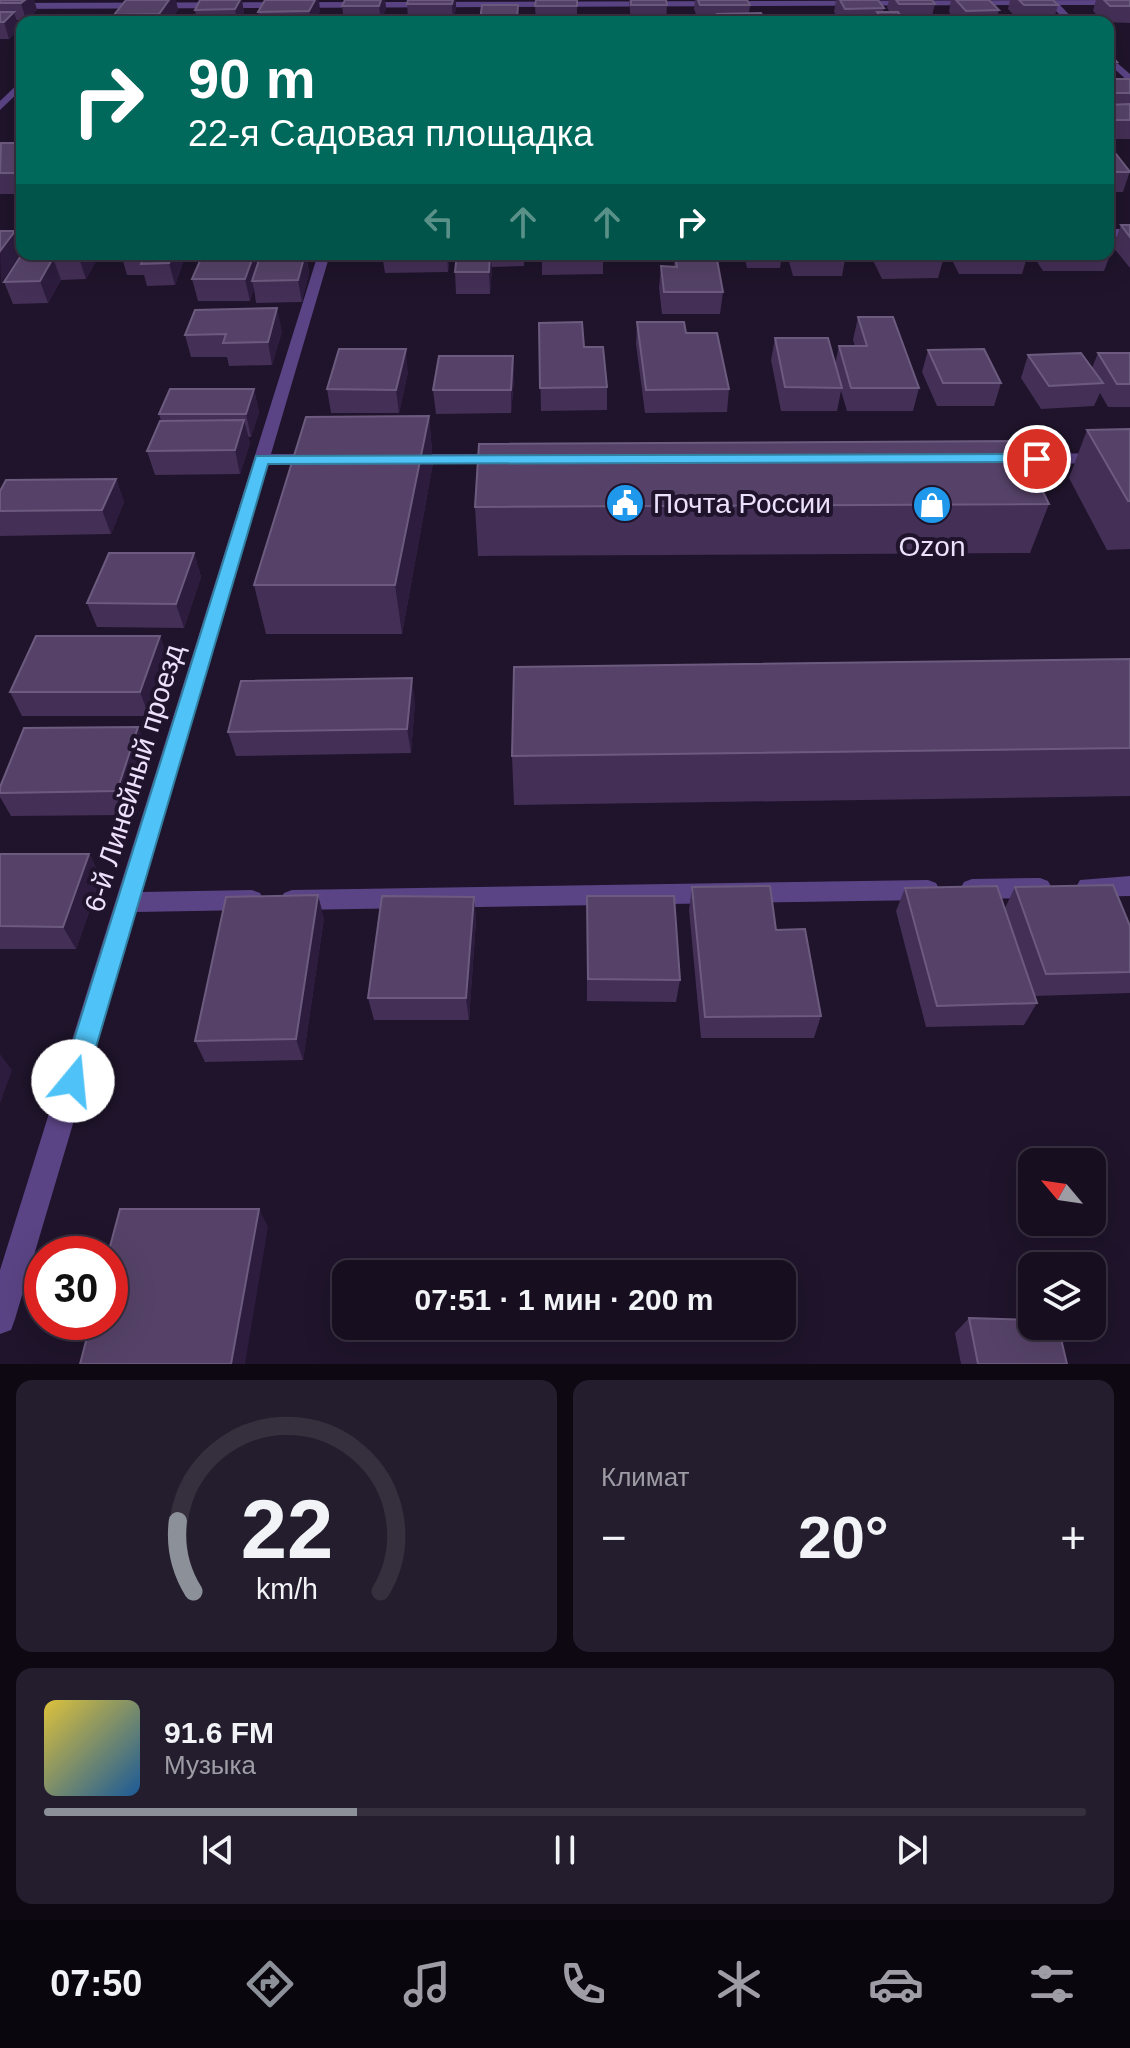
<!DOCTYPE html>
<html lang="ru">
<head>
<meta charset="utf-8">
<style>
  :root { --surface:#170f20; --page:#241d2d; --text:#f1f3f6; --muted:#9e9ca5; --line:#362f3e; --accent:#8c9099 }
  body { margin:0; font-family:Arial,sans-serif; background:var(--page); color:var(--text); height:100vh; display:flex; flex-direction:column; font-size:30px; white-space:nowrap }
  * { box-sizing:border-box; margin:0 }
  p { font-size:26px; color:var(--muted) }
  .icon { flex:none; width:44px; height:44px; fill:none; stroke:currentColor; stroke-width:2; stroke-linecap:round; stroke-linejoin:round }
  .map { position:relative; height:1364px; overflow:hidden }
  .details { display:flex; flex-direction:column; gap:16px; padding:16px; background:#0d0812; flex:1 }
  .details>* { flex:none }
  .guide { position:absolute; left:16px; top:16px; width:1098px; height:244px; border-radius:16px; box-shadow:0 8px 32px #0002,0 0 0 2px var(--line); background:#00695c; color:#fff; overflow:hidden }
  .needle { width:52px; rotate:299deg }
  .tools { position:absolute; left:1018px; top:1148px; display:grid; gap:16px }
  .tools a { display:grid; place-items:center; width:88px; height:88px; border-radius:16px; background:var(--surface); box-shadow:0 8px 32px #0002,0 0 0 2px var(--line); font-size:40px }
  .speed { position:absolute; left:24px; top:1236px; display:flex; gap:16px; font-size:40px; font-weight:700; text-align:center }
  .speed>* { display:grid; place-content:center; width:104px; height:104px; border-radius:50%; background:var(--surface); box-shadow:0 8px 32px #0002,0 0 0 2px var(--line); line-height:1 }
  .speed .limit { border:12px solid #d22; background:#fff; color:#111 }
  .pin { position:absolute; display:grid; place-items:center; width:68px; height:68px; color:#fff; margin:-34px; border:4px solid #fff; border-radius:50%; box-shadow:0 2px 8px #0007 }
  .me { position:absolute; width:88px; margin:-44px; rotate:17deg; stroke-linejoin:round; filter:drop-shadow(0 0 6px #0008) }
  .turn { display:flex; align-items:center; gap:28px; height:168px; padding:0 40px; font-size:36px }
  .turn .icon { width:104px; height:104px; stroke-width:2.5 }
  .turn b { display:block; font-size:56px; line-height:68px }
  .lanes { display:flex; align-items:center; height:76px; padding:0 40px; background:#0003; justify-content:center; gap:40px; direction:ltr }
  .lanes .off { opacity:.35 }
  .big { font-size:60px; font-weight:700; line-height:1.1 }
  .details .widget { flex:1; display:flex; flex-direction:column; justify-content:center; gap:12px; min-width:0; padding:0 28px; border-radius:16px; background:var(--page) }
  .details .dial { align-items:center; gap:0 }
  .dial svg { height:208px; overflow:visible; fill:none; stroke:var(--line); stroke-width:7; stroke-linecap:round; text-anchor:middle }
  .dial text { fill:var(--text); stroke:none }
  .song { display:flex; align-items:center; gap:24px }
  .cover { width:96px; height:96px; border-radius:12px; background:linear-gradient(135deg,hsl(50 70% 55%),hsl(210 70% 35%)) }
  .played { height:8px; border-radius:4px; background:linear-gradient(90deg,var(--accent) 30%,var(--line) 30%) }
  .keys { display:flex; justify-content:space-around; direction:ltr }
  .heat { display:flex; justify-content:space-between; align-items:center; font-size:44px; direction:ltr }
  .details .tiles { flex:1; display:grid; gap:16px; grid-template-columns:1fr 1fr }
  .widget:last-child { grid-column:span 2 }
  .trip { position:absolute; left:332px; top:1260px; width:464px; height:80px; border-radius:16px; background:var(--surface); box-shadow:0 8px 32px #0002,0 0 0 2px var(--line); font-weight:700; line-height:80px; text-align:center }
  .menu { display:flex; height:128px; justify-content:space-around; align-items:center; background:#09060d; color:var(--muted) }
  .menu .icon { width:56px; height:56px }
  .menu .active { color:var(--accent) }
  .menu b { font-size:36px; color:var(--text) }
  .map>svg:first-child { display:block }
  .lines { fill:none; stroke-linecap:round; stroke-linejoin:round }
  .minor { fill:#5b4485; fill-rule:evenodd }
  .wall { fill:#442f56 }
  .shaded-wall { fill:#2d1c3e }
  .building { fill:#564268; stroke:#6d5b7f; stroke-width:2 }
  .route { fill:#4fc3f7; stroke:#337fa1; stroke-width:2 }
  .labels { text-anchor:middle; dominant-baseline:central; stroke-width:8; stroke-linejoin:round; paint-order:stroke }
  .poi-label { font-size:28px; fill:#ece1fc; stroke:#1f142b; text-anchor:start }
  .street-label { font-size:28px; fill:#ece1fc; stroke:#1f142b }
</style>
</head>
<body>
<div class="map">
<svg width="1130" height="1364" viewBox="0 0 1130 1364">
  <rect width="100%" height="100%" fill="#1f142b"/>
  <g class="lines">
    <!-- minor -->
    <path class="minor" d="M 1130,0 L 1130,5 L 1060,5 L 1076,22 L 1067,22 L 1050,5 L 0,9 L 0,3 Z
      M 1108,55 L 1130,74 L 1130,83 L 1108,63 Z
      M 22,80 L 22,89 L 0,110 L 0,101 Z
      M 1108,229 L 1130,229 L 1130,237 L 1108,237 Z
      M 0,232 L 22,232 L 22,240 L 0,240 Z
      M 318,254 L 330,254 L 271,454 L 318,454 L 326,459 L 318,464 L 268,464 L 142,892 L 252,890 L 260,893 L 264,900 L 260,907 L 252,910 L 136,912 L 15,1319 L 11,1330 L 0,1334 L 0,1270 Z
      M 1130,453 L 1130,463 L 1002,464 L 994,459 L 1002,454 Z
      M 406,454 L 506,454 L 514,459 L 506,464 L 400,462 L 400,456 Z
      M 1130,876 L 1130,896 L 1088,897 L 1080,894 L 1076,887 L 1080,880 Z
      M 1040,878 L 1048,881 L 1052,888 L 1048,895 L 1040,898 L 972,899 L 964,896 L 960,889 L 964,882 L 972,879 Z
      M 928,880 L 936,883 L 940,890 L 936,897 L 928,900 L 292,910 L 284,907 L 280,900 L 284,893 L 292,890 Z"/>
  </g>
  <!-- wall -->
  <path class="wall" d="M 0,0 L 34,0 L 37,10 L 26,20 L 16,20 L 19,29 L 9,39 L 0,39 Z
    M 126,0 L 176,0 L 178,10 L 169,22 L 116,22 L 114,15 Z
    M 242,0 L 244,13 L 240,22 L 197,22 L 195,10 Z
    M 345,0 L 385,0 L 386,8 L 381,22 L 344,22 L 342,6 Z
    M 408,0 L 456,0 L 456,8 L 454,18 L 408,19 L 407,4 Z
    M 577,0 L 577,22 L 536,22 L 535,6 Z
    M 629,0 L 666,0 L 667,5 L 666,22 L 631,22 Z
    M 695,0 L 747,0 L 750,5 L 749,13 L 766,22 L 699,22 L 694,9 Z
    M 836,0 L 878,0 L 884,8 L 883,12 L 890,12 L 887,8 L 889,0 L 932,0 L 935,4 L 931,20 L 905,21 L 905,22 L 840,22 L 834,12 Z
    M 951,0 L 989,0 L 999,10 L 996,22 L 957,22 L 949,12 Z
    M 1010,0 L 1053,0 L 1058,5 L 1053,22 L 1020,22 L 1008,9 Z
    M 1096,0 L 1130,0 L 1130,23 L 1104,22 L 1093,11 Z
    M 482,5 L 518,5 L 518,22 L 480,22 Z
    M 320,11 L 315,22 L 260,22 L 258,12 Z
    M 1108,52 L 1117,62 L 1111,79 L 1130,79 L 1130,139 L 1108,139 Z
    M 22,143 L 22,194 L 0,194 L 0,145 Z
    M 1108,154 L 1130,171 L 1123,192 L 1108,192 Z
    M 1121,225 L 1130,225 L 1130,268 L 1113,247 Z
    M 1108,244 L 1112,250 L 1104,271 L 1043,271 L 1032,254 L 1108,254 Z
    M 22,254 L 100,254 L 86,279 L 61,280 L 48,303 L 13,304 L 4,282 Z
    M 121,254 L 186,254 L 175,285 L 147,286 L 144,275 L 127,275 Z
    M 203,254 L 306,254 L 309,273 L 302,302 L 256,303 L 254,289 L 250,301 L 198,301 L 192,279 Z
    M 382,254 L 450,254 L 448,272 L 385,273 Z
    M 457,254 L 524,254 L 524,266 L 492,267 L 490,294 L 456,294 L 455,272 Z
    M 542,254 L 603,254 L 603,274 L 542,275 Z
    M 675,254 L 723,292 L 720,314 L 662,314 L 659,288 L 661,266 L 674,266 Z
    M 744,254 L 782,254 L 780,268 L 747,268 Z
    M 787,254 L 846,254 L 842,276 L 793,276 Z
    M 870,254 L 942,254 L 944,257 L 938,278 L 882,279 Z
    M 949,254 L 1028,254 L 1022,274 L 959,274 Z
    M 858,317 L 919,388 L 913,411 L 847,411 L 841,391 L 837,411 L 781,411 L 771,360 L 775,338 L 835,364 L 839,346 L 855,346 L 853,340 Z
    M 637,322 L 686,333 L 729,389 L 727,412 L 645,413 L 636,344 Z
    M 539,323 L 584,347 L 607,387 L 607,410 L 541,411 Z
    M 282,331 L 272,365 L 229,366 L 227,357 L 191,357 L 185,335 Z
    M 928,350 L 1001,383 L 994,406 L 937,406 L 922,372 Z
    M 1098,353 L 1130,353 L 1130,407 L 1108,407 L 1100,393 L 1094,406 L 1041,409 L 1021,378 L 1028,355 L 1092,368 Z
    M 513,356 L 514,379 L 511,413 L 436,414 L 433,390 Z
    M 408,372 L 399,413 L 331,413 L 327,389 Z
    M 254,389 L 259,412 L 251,437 L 248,437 L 250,443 L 240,474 L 155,475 L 147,451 L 161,421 L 159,414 Z
    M 429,416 L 433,463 L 402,634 L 266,634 L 254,585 Z
    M 1130,429 L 1130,549 L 1107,550 L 1069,478 L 1087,430 Z
    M 116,479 L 124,502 L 111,534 L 0,536 L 0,512 Z
    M 1049,504 L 1030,553 L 478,556 L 475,507 Z
    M 194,553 L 201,577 L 184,628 L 97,627 L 87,603 Z
    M 160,636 L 168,660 L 149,716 L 22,716 L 10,692 Z
    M 1130,659 L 1130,796 L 514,805 L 512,756 Z
    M 415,702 L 411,753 L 236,756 L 228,732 Z
    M 138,727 L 147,751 L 127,815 L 11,816 L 0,797 L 0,787 Z
    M 0,854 L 89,854 L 101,878 L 76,949 L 0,949 Z
    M 692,887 L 776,930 L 821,1016 L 814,1038 L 701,1038 L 689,910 Z
    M 1015,887 L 1130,926 L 1130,993 L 1034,996 L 1037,1003 L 1024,1025 L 926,1027 L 896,911 L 905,888 L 1005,908 Z
    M 587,896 L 680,980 L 676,1002 L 587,1001 Z
    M 474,897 L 476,920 L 469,1020 L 374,1020 L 368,998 Z
    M 324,918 L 303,1060 L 205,1062 L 195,1041 Z
    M 969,1318 L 1067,1364 L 961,1364 L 955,1333 Z"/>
  <!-- shaded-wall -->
  <path class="shaded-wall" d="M 25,0 L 34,0 L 37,10 L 26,20 L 21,3 Z
    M 169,0 L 176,0 L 178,10 L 169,22 L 160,22 L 159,14 Z
    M 240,0 L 242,0 L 244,13 L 240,22 L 237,22 L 235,9 Z
    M 315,0 L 319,0 L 320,11 L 315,22 L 311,22 L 309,11 Z
    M 381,0 L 385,0 L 386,8 L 381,22 L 379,6 Z
    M 453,0 L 456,0 L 456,8 L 453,21 L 452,4 Z
    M 14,12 L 19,29 L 9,39 L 4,22 Z
    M 15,231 L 22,252 L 1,283 L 0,251 Z
    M 81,254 L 100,254 L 86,279 L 79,258 Z
    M 173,254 L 186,254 L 175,285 L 169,263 Z
    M 254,254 L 261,254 L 252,281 L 254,289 L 250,301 L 245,279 Z
    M 305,254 L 309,273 L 302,302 L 298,280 Z
    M 447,254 L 450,254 L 448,272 Z
    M 490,254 L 492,267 L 490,294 L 489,272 Z
    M 53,258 L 61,280 L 48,303 L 40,281 Z
    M 277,308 L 282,331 L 272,365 L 268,342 Z
    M 406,349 L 408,372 L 399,413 L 396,390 Z
    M 513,356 L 514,379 L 511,413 L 511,390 Z
    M 254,389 L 259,412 L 251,437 L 246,414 Z
    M 429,416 L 433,463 L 402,634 L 395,585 Z
    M 244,420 L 250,443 L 240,474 L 235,450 Z
    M 116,479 L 124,502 L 111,534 L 102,510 Z
    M 194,553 L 201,577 L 184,628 L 176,604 Z
    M 160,636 L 168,660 L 149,716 L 140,692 Z
    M 412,678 L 415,702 L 411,753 L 407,729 Z
    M 138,727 L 147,751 L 127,815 L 117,791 Z
    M 89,854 L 101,878 L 76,949 L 63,927 Z
    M 318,895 L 324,918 L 303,1060 L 296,1039 Z
    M 474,897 L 476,920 L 469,1020 L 466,998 Z
    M 0,1054 L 12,1070 L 0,1104 Z
    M 259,1209 L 268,1227 L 245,1364 L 231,1364 Z"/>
  <!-- building -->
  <path class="building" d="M 0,0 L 25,0 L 21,3 L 0,3 Z
    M 126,0 L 169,0 L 159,14 L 114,15 Z
    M 200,0 L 240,0 L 235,9 L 195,10 Z
    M 265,0 L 315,0 L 309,11 L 258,12 Z
    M 345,0 L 381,0 L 379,6 L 342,6 Z
    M 408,0 L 453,0 L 452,4 L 407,4 Z
    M 536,0 L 577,0 L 577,6 L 535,6 Z
    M 631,0 L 666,0 L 667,5 L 631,5 Z
    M 698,0 L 747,0 L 750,5 L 700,5 Z
    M 840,0 L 878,0 L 884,8 L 845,9 Z
    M 896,0 L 932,0 L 935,4 L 899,4 Z
    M 956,0 L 989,0 L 999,10 L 966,11 Z
    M 1019,0 L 1053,0 L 1058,5 L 1024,5 Z
    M 1104,0 L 1130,0 L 1130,6 L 1110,6 Z
    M 482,5 L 518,5 L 517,19 L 480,20 Z
    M 0,12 L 14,12 L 4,22 L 0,22 Z
    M 877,12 L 898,12 L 905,22 L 872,22 L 871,21 L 883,20 Z
    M 761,13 L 766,22 L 720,22 L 717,14 Z
    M 460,18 L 459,22 L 404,22 L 405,19 Z
    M 1108,52 L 1117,62 L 1108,62 Z
    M 1108,79 L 1130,79 L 1130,93 L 1108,93 Z
    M 1130,104 L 1130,120 L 1110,120 L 1108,118 L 1108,105 Z
    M 1,143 L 22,143 L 22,173 L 0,173 Z
    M 1108,154 L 1116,154 L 1130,172 L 1108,172 Z
    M 1121,225 L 1130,225 L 1130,237 Z
    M 0,231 L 15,231 L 0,251 Z
    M 22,254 L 81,254 L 79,258 L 53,258 L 40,281 L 4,282 Z
    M 145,254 L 173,254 L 169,263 L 141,264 Z
    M 203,254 L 254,254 L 245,279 L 192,279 Z
    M 261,254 L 305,254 L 298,280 L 252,281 Z
    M 457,254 L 490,254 L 489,272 L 455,272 Z
    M 675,254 L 716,254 L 723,292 L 664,292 L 661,266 L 677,267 Z
    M 796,254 L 846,254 L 846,255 L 797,255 Z
    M 885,254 L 942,254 L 944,257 L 886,257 Z
    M 277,308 L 268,342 L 223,343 L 226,334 L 185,335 L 195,310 Z
    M 858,317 L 893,317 L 919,388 L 851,388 L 839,346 L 867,346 Z
    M 582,322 L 584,347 L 603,347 L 607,387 L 540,388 L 539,323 Z
    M 637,322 L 684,322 L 686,333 L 717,333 L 729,389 L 646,390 Z
    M 775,338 L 828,338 L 842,388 L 785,387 Z
    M 339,349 L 406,349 L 396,390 L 327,389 Z
    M 984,349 L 1001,383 L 943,383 L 928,350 Z
    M 1081,353 L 1103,383 L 1049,386 L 1028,355 Z
    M 1098,353 L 1130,353 L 1130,384 L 1117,384 Z
    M 439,356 L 513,356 L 511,390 L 433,390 Z
    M 170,389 L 254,389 L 246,414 L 159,414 Z
    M 429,416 L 395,585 L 254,585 L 306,417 Z
    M 244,420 L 235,450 L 147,451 L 160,421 Z
    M 1130,429 L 1130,501 L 1128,501 L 1087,430 Z
    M 1018,441 L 1049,504 L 475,507 L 479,444 Z
    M 116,479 L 102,510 L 0,511 L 0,491 L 6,480 Z
    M 109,553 L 194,553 L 176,604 L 87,603 Z
    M 36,636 L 160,636 L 140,692 L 10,692 Z
    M 1130,659 L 1130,748 L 512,756 L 514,667 Z
    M 412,678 L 407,729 L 228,732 L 241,681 Z
    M 138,727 L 117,791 L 0,793 L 0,787 L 24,728 Z
    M 0,854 L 89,854 L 63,927 L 0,926 Z
    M 1113,885 L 1130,926 L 1130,972 L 1046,974 L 1015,887 Z
    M 770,886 L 776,930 L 805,929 L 821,1016 L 705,1017 L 692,887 Z
    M 997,886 L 1037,1003 L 937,1006 L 905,888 Z
    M 318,895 L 296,1039 L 195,1041 L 226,897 Z
    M 382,896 L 474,897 L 466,998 L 368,998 Z
    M 587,896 L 674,896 L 680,980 L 588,979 Z
    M 120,1209 L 259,1209 L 231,1364 L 80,1364 L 91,1322 L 110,1322 L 110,1254 L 108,1254 Z
    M 969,1318 L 1032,1320 L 1032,1326 L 1058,1326 L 1067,1364 L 978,1364 Z"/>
  <!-- route -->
  <path class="route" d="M 1037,454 L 1044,459 L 1042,462 L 268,464 L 86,1081 L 82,1089 L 73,1092 L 65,1089 L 61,1081 L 256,456 Z"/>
  <!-- icons -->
  <defs>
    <symbol id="civic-disc" viewBox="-11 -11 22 22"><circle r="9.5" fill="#1f97ea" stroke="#1f142b"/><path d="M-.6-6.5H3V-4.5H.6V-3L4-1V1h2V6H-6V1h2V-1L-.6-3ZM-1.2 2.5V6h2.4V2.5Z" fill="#fff"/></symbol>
    <symbol id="shop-disc" viewBox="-11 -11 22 22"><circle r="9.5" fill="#1f97ea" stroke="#1f142b"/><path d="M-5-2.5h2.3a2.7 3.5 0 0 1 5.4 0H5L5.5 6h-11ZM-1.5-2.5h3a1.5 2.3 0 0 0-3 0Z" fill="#fff"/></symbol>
  </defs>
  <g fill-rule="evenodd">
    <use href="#civic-disc" x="603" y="481" width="44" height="44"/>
    <use href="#shop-disc" x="910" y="483" width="44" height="44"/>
  </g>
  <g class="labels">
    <!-- poi labels -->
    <g class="poi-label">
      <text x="653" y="503">Почта России</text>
      <text x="932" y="546" text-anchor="middle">Ozon</text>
    </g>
    <!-- street labels -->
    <g class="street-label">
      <text transform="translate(134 778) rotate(-73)">6-й Линейный проезд</text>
    </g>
  </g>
</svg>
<div class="tools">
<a><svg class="needle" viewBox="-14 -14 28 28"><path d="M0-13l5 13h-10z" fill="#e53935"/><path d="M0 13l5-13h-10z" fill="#9e9ca5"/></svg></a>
<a><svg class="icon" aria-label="layers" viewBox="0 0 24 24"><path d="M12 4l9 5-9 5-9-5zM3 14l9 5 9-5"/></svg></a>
</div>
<div class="speed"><div class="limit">30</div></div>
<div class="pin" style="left:1037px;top:459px;background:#d93025"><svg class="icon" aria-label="arrive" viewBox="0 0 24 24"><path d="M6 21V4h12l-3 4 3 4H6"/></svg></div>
<svg class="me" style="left:73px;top:1081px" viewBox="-20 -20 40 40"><circle r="19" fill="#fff"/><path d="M0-13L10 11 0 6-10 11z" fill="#4fc3f7"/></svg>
<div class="trip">07:51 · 1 мин · 200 m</div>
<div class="guide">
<div class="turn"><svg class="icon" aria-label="right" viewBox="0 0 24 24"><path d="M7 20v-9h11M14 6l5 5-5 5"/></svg><div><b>90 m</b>22-я Садовая площадка</div></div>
<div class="lanes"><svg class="icon off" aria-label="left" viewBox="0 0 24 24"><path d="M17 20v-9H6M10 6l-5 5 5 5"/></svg><svg class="icon off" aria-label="ahead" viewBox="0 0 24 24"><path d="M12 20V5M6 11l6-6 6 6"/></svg><svg class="icon off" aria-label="ahead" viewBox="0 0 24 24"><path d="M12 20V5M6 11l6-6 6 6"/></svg><svg class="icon" aria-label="right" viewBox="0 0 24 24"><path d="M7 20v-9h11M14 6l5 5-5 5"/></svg></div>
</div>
</div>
<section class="details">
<div class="tiles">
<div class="widget dial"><svg viewBox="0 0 100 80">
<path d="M14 69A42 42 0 1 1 86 69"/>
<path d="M14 69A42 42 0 0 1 8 42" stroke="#8c9099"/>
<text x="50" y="56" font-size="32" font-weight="700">22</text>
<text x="50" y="72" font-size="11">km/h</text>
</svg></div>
<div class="widget"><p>Климат</p>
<div class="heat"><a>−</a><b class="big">20°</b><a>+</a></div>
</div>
<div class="widget">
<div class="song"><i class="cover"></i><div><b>91.6 FM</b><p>Музыка</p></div></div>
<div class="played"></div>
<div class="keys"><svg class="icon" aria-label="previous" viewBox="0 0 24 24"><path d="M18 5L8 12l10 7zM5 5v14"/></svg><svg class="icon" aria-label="pause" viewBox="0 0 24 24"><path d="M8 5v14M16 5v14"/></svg><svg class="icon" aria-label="next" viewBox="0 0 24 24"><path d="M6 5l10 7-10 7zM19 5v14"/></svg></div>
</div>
</div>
</section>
<nav class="menu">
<b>07:50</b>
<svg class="icon active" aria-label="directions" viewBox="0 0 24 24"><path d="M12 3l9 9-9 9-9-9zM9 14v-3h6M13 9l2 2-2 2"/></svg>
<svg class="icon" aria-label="music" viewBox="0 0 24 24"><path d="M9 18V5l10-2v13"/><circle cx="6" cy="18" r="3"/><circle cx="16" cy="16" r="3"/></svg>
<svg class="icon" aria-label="phone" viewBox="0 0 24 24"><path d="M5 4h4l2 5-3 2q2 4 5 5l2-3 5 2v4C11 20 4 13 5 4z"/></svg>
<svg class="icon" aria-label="climate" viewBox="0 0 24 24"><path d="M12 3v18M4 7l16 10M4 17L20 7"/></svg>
<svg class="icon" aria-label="car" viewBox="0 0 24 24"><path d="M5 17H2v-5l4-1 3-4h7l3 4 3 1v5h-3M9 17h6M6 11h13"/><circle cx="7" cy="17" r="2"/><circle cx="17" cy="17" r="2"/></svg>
<svg class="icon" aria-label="filters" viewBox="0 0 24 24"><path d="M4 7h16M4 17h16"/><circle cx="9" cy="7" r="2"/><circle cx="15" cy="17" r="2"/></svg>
</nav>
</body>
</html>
